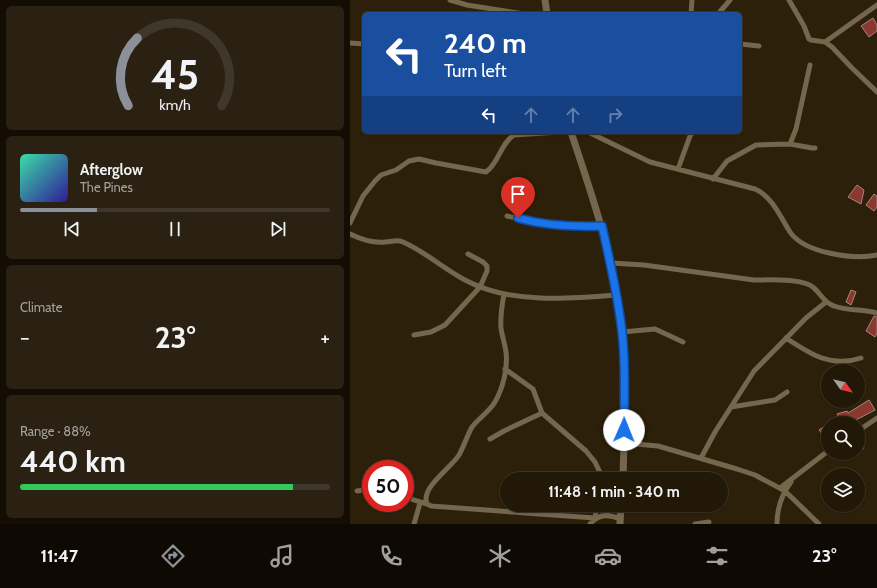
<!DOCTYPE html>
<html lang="en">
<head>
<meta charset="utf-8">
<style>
  :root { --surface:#221808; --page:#2a2112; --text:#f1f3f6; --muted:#a2a09c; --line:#3f3729; --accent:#8c9099 }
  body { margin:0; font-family:Cabin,sans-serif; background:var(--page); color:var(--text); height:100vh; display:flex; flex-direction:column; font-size:15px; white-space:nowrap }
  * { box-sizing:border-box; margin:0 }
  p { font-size:13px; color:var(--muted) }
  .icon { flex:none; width:22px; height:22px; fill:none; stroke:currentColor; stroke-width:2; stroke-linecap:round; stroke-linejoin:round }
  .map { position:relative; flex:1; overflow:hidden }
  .drawer { display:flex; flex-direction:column; gap:6px; padding:6px; background:#130d04; width:350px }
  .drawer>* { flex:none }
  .top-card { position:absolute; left:12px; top:12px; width:380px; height:122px; border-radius:6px; box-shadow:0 1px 3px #0004,0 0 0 1px var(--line); background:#1a4fa0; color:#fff; overflow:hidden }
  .needle { width:26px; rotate:124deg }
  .controls { position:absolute; left:471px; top:364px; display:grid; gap:8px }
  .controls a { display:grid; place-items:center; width:44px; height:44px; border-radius:50%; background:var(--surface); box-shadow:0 1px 3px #0004,0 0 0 1px var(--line); font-size:20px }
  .speed { position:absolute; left:12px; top:460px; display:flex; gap:8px; font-size:20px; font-weight:700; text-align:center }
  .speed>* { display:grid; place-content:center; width:52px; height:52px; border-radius:50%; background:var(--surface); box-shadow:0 1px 3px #0004,0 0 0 1px var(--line); line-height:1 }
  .speed .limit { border:6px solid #d22; background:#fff; color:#111 }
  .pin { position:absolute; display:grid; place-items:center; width:34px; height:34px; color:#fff; margin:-41px -17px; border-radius:50% 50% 50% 0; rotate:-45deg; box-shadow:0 0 4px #0007 }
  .pin .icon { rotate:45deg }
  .me { position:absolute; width:44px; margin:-22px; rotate:1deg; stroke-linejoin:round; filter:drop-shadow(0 0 3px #0008) }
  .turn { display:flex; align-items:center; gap:14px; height:84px; padding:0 16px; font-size:18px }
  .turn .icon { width:52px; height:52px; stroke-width:2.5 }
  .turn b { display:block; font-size:28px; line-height:34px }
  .lanes { display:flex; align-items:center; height:38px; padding:0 16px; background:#0003; justify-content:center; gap:20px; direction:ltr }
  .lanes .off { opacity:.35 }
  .big { font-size:30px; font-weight:700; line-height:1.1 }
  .drawer .tile { flex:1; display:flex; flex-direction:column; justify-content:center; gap:6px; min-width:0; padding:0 14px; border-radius:6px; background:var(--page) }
  .drawer .dial { align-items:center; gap:0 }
  .dial svg { height:104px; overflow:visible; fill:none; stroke:var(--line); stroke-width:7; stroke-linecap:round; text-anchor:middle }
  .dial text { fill:var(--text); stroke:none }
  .song { display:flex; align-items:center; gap:12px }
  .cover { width:48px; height:48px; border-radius:6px; background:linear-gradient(135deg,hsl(160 70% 55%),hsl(250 70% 35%)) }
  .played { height:4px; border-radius:2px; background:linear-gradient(90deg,var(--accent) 25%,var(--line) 25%) }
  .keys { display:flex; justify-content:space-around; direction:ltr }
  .heat { display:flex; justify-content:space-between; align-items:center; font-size:22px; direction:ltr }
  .charge { height:6px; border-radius:3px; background:linear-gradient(90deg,#34c759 88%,var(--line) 0) }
  .trip { position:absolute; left:150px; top:472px; width:228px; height:40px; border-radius:20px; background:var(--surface); box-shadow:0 1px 3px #0004,0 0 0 1px var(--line); font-weight:700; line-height:40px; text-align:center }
  .dock { display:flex; height:64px; justify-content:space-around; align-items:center; background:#0e0a03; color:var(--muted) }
  .dock .icon { width:28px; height:28px }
  .dock .current { color:var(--accent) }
  .dock b { font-size:18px; color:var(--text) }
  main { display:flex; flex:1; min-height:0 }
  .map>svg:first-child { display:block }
  .building { fill:#8b382e; stroke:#a5857f }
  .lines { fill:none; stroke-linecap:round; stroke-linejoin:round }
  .street { stroke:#75664e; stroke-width:5 }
  .secondary { stroke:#75664e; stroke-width:7 }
  .route-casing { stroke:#114b97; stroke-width:10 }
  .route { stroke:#1a73e8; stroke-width:7 }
</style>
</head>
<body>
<main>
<section class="drawer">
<div class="tile dial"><svg viewBox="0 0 100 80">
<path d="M14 69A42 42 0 1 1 86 69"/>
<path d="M14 69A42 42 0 0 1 21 17" stroke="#8c9099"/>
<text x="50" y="56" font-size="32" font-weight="700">45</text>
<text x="50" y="72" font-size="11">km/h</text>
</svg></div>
<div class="tile">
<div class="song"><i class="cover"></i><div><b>Afterglow</b><p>The Pines</p></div></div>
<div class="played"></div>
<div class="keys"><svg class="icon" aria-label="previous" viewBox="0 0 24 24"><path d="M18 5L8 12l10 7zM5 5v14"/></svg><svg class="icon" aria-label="pause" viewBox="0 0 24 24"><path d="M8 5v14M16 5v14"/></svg><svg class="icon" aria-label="next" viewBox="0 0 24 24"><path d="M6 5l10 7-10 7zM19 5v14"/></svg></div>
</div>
<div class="tile"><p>Climate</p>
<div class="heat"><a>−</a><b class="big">23°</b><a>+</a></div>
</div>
<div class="tile"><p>Range · 88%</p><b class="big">440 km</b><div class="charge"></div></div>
</section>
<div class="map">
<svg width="527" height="524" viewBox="0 0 527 524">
  <rect width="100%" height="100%" fill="#2d200a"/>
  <!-- building -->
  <path class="building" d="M 523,18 L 527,25 L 527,31 L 519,37 L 511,26 Z
    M 507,185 L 514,190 L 511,204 L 498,197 Z
    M 524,194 L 527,196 L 527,207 L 524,211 L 516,205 Z
    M 501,290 L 506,292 L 501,305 L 496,302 Z
    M 524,316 L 527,317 L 527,333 L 525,337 L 516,331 Z
    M 519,400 L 525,410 L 500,423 L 492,423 L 487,414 L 497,411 L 498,413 Z
    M 475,426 L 478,430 L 478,441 L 469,430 Z
    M 508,435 L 514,448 L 508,451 Z"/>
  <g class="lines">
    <!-- street -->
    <path class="street" d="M 100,0 L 117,5 L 174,14
      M 439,0 L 454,26 L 459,39 L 461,40 L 475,42 L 482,47 L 502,68 L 527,92
      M 341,14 L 342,0
      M 368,14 L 380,0
      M 475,42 L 527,5
      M 0,43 L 14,44
      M 390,44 L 409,46
      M 238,132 L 300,162 L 405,189 C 422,196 431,218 440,232 C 454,253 504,260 527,255
      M 440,144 L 446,129 L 460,65
      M 328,169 L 340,136 L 343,132
      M 363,179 L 377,161 L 406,145 L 440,144 L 462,148 L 465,148
      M 157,216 C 190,224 218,227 252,226
      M 0,223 L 13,196 L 25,181 L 31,175 L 46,170 L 59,161 L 69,159 L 86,163 L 136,172 C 149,163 150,144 164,135 L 210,132
      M 0,234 C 10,239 24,243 35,242 C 42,242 46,239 53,242 C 76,252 95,270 117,281 C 161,304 219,299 267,295
      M 261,263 L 294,265 L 404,280 C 418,280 454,278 464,288 C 471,294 474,303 484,306 C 498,311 513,309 527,313
      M 272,332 L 305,329 L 333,342
      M 64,335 L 81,332 L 95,325 L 130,287 L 137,271 L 137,266 L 133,262 L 118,254
      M 436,338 C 460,354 481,368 511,358
      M 381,407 L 425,400 L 437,392
      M 192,413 L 236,451 L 245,462 L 253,479
      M 508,431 L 527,418
      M 140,439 L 154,431 L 192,413 L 183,389 L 155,369
      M 274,443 L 308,446 L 387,469 L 405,475 L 435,491 L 469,524
      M 351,458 L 365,432 L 404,371 L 456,318 L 476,302
      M 430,488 L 478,451
      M 7,491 L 21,489
      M 55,496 C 63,501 74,502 81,506 L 245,518 L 247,505
      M 77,504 C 70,488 101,468 109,455 C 114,446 117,436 122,427 C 129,418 139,412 145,402 C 153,388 158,368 156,352 C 155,344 152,336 151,328 C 150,317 152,305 154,294
      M 64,524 L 70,503
      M 240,524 C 248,514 259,514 270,519
      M 345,524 L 359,522
      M 427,524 C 427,509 432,494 441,482"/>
    <!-- secondary -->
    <path class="secondary" d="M 195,0 L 197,14
      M 221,132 C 243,198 266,264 273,334 C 277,382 274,431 273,479
      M 270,524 L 271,505"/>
  </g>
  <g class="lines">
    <defs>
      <path id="route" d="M 168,218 C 196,226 223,227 252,226 C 260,261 268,296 272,332 C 276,364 274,398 274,430"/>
    </defs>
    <!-- route casing -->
    <use href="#route" class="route-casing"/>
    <!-- route -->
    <use href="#route" class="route"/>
  </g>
</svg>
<div class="controls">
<a><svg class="needle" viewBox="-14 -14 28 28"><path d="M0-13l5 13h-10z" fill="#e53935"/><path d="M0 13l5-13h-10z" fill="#a2a09c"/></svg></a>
<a><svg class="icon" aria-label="search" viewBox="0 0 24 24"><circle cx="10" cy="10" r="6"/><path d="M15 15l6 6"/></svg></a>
<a><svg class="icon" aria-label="layers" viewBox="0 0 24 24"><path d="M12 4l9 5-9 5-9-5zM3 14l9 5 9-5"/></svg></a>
</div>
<div class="speed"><div class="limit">50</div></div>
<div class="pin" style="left:168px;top:218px;background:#d93025"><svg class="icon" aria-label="arrive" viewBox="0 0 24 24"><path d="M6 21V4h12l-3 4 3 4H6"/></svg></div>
<svg class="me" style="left:274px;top:430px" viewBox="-20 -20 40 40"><circle r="19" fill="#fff"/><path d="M0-13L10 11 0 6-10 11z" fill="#1a73e8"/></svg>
<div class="trip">11:48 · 1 min · 340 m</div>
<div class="top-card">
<div class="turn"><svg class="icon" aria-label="left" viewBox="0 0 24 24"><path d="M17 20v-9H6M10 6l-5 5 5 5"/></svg><div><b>240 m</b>Turn left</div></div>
<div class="lanes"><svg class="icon" aria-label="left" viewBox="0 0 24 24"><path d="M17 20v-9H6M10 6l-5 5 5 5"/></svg><svg class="icon off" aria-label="ahead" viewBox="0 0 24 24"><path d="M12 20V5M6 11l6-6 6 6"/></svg><svg class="icon off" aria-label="ahead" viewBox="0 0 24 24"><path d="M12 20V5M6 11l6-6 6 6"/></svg><svg class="icon off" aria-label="right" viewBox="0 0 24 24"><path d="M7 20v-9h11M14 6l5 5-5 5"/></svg></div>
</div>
</div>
</main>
<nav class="dock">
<b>11:47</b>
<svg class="icon current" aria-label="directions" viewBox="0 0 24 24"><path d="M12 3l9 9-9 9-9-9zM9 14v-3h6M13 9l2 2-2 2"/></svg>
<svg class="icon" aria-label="music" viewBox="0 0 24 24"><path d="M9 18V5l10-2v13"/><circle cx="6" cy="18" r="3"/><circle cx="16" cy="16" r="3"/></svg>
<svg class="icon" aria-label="phone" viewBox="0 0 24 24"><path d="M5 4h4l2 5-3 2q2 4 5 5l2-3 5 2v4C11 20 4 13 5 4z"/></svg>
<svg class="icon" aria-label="climate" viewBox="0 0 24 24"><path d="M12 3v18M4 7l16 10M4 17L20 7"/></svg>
<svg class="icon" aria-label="car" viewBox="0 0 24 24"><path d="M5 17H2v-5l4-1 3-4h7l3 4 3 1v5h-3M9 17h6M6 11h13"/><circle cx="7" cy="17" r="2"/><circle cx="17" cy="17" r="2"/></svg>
<svg class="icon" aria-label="filters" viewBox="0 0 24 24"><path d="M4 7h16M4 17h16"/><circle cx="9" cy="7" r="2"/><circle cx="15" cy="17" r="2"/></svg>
<b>23°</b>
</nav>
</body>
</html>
